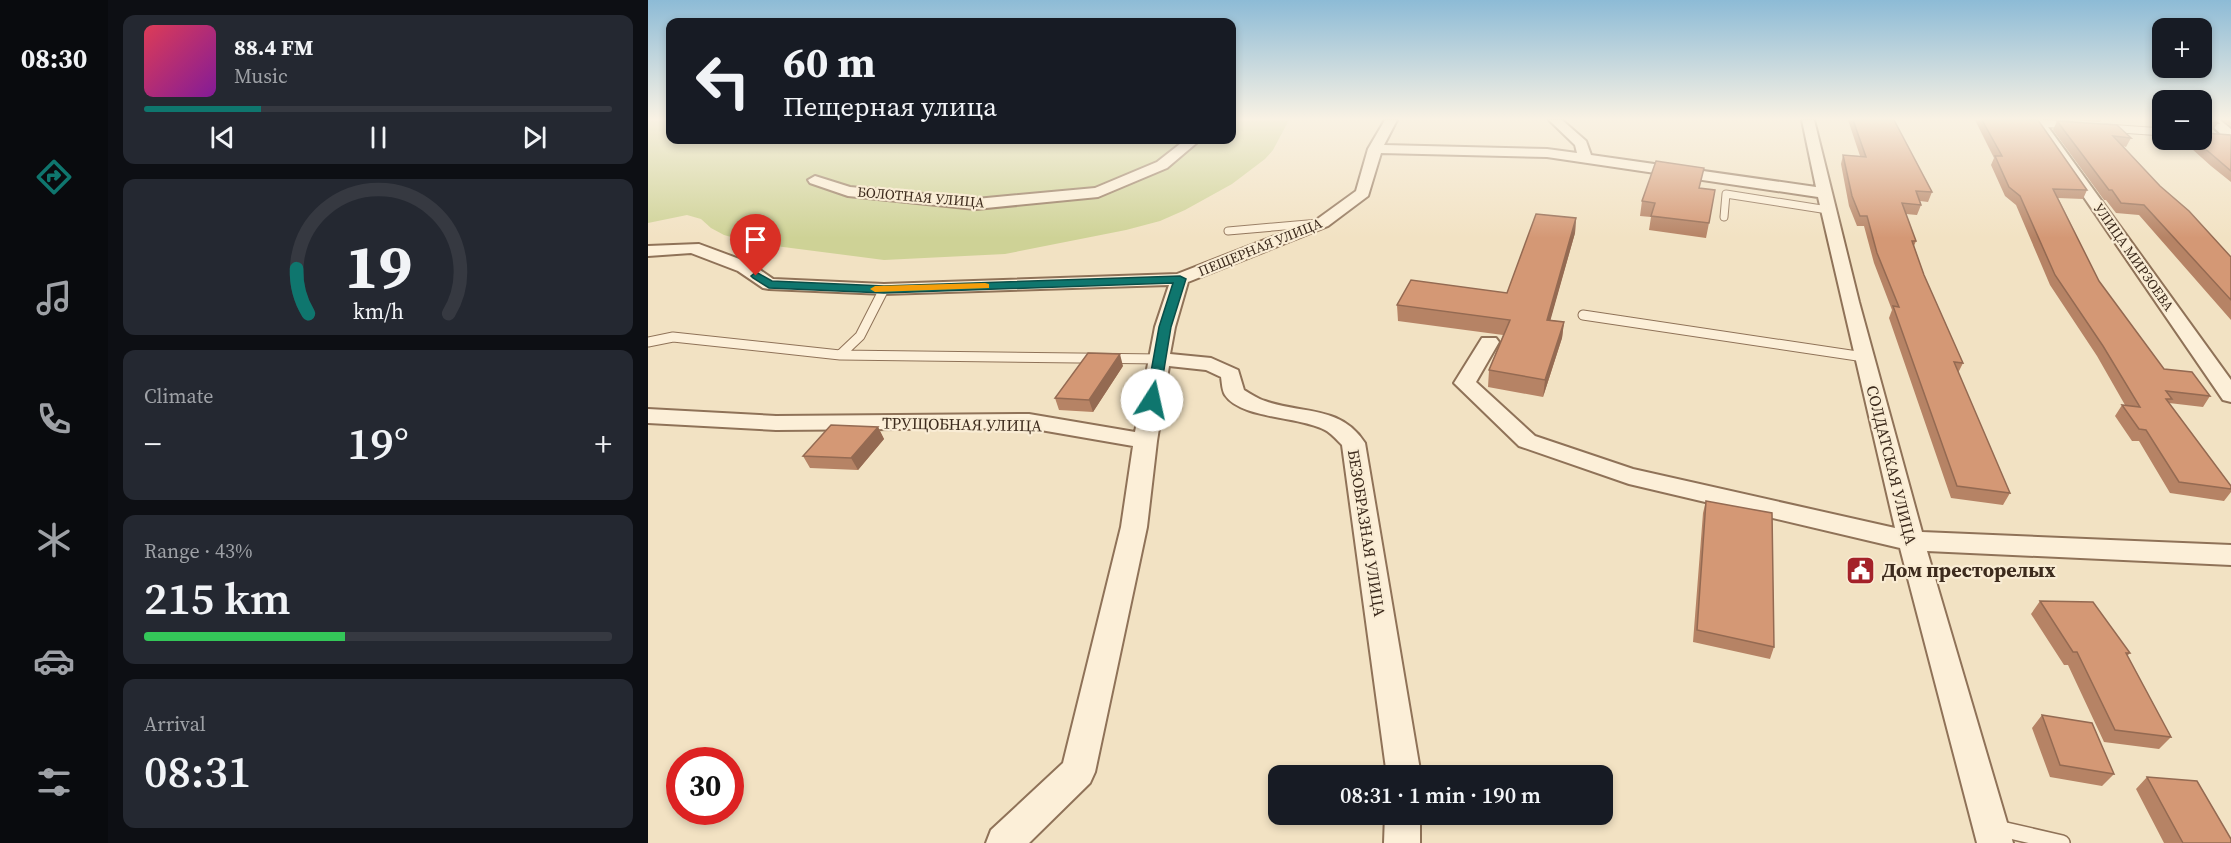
<!DOCTYPE html>
<html lang="en">
<head>
<meta charset="utf-8">
<style>
  :root { --surface:#171b24; --page:#242831; --text:#f1f3f6; --muted:#9ea1a6; --line:#363941; --accent:#0f766e }
  body { margin:0; font-family:"Source Serif 4",serif; background:var(--page); color:var(--text); height:100vh; display:flex; flex-direction:column; font-size:22px; white-space:nowrap }
  * { box-sizing:border-box; margin:0 }
  p { font-size:20px; color:var(--muted) }
  .icon { flex:none; width:33px; height:33px; fill:none; stroke:currentColor; stroke-width:2; stroke-linecap:round; stroke-linejoin:round }
  .map { position:relative; flex:1; overflow:hidden }
  .side { display:flex; flex-direction:column; gap:15px; padding:15px; background:#0d0f14; width:540px }
  .side>* { flex:none }
  .guide { position:absolute; left:18px; top:18px; width:570px; height:126px; border-radius:12px; box-shadow:0 3px 9px #0003; background:#171b24; color:var(--text); overflow:hidden }
  .controls { position:absolute; left:1504px; top:18px; display:grid; gap:12px }
  .controls a { display:grid; place-items:center; width:60px; height:60px; border-radius:12px; background:var(--surface); box-shadow:0 3px 9px #0003; font-size:30px }
  .speed { position:absolute; left:18px; top:747px; display:flex; gap:12px; font-size:30px; font-weight:700; text-align:center }
  .speed>* { display:grid; place-content:center; width:78px; height:78px; border-radius:50%; background:var(--surface); box-shadow:0 3px 9px #0003; line-height:1 }
  .speed .limit { border:9px solid #d22; background:#fff; color:#111 }
  .pin { position:absolute; display:grid; place-items:center; width:51px; height:51px; color:#fff; margin:-62px -26px; border-radius:50% 50% 50% 0; rotate:-45deg; box-shadow:0 0 6px #0007 }
  .pin .icon { rotate:45deg }
  .me { position:absolute; width:66px; margin:-33px; rotate:10deg; stroke-linejoin:round; filter:drop-shadow(0 0 4px #0008) }
  .turn { display:flex; align-items:center; gap:21px; height:126px; padding:0 18px; font-size:27px }
  .turn .icon { width:78px; height:78px; stroke-width:2.5 }
  .turn b { display:block; font-size:42px; line-height:51px }
  .big { font-size:45px; font-weight:600; line-height:1.1 }
  .side .tile { flex:1; display:flex; flex-direction:column; justify-content:center; gap:9px; min-width:0; padding:0 21px; border-radius:12px; background:var(--page) }
  .side .dial { align-items:center; gap:0 }
  .dial svg { height:156px; overflow:visible; fill:none; stroke:var(--line); stroke-width:7; stroke-linecap:round; text-anchor:middle }
  .dial text { fill:var(--text); stroke:none }
  .song { display:flex; align-items:center; gap:18px }
  .cover { width:72px; height:72px; border-radius:9px; background:linear-gradient(135deg,hsl(350 70% 55%),hsl(290 70% 35%)) }
  .played { height:6px; border-radius:3px; background:linear-gradient(90deg,var(--accent) 25%,var(--line) 25%) }
  .keys { display:flex; justify-content:space-around; direction:ltr }
  .heat { display:flex; justify-content:space-between; align-items:center; font-size:33px; direction:ltr }
  .charge { height:9px; border-radius:4px; background:linear-gradient(90deg,#34c759 43%,var(--line) 0) }
  .trip { position:absolute; left:620px; top:765px; width:345px; height:60px; border-radius:12px; background:var(--surface); box-shadow:0 3px 9px #0003; font-weight:600; line-height:60px; text-align:center }
  main { display:flex; flex:1; min-height:0 }
  .tab-bar { display:flex; flex-direction:column; width:108px; justify-content:space-around; align-items:center; background:#090b0e; color:var(--muted) }
  .tab-bar .icon { width:42px; height:42px }
  .tab-bar .on { color:var(--accent) }
  .tab-bar b { font-size:27px; color:var(--text) }
  .map>svg:first-child { display:block }
  .green { fill:#ced296 }
  .lines { fill:none; stroke-linecap:round; stroke-linejoin:round }
  .lane-far2-casing { stroke:#8f7258; stroke-width:9 }
  .lane-far1-casing { stroke:#8f7258; stroke-width:11 }
  .lane-casing { stroke:#8f7258; stroke-width:18 }
  .street-casing { stroke:#8f7258; stroke-width:4 }
  .lane-far2 { stroke:#fcefd8; stroke-width:7 }
  .lane-far1 { stroke:#fcefd8; stroke-width:9 }
  .lane { stroke:#fcefd8; stroke-width:15 }
  .street { fill:#fcefd8; fill-rule:evenodd }
  .wall { fill:#b68365 }
  .shaded-wall { fill:#946a52 }
  .building { fill:#d49875; stroke:#946a52; stroke-width:1.5 }
  .route { fill:#0f766e; stroke:#0a4d48; stroke-width:1.5 }
  .slow { fill:#f59e0b }
  .labels { text-anchor:middle; dominant-baseline:central; stroke-width:4.5; stroke-linejoin:round; paint-order:stroke }
  .far-street-label { font-size:14px; fill:#3d2b1d; stroke:#f9ecd4 }
  .street-label { font-size:16px; fill:#3d2b1d; stroke:#f9ecd4 }
  .near-poi-label { font-size:20px; font-weight:bold; fill:#3d2b1d; stroke:#f9ecd4; text-anchor:start }
</style>
</head>
<body>
<main>
<nav class="tab-bar">
<b>08:30</b>
<svg class="icon on" aria-label="directions" viewBox="0 0 24 24"><path d="M12 3l9 9-9 9-9-9zM9 14v-3h6M13 9l2 2-2 2"/></svg>
<svg class="icon" aria-label="music" viewBox="0 0 24 24"><path d="M9 18V5l10-2v13"/><circle cx="6" cy="18" r="3"/><circle cx="16" cy="16" r="3"/></svg>
<svg class="icon" aria-label="phone" viewBox="0 0 24 24"><path d="M5 4h4l2 5-3 2q2 4 5 5l2-3 5 2v4C11 20 4 13 5 4z"/></svg>
<svg class="icon" aria-label="climate" viewBox="0 0 24 24"><path d="M12 3v18M4 7l16 10M4 17L20 7"/></svg>
<svg class="icon" aria-label="car" viewBox="0 0 24 24"><path d="M5 17H2v-5l4-1 3-4h7l3 4 3 1v5h-3M9 17h6M6 11h13"/><circle cx="7" cy="17" r="2"/><circle cx="17" cy="17" r="2"/></svg>
<svg class="icon" aria-label="filters" viewBox="0 0 24 24"><path d="M4 7h16M4 17h16"/><circle cx="9" cy="7" r="2"/><circle cx="15" cy="17" r="2"/></svg>
</nav>
<section class="side">
<div class="tile">
<div class="song"><i class="cover"></i><div><b>88.4 FM</b><p>Music</p></div></div>
<div class="played"></div>
<div class="keys"><svg class="icon" aria-label="previous" viewBox="0 0 24 24"><path d="M18 5L8 12l10 7zM5 5v14"/></svg><svg class="icon" aria-label="pause" viewBox="0 0 24 24"><path d="M8 5v14M16 5v14"/></svg><svg class="icon" aria-label="next" viewBox="0 0 24 24"><path d="M6 5l10 7-10 7zM19 5v14"/></svg></div>
</div>
<div class="tile dial"><svg viewBox="0 0 100 80">
<path d="M14 69A42 42 0 1 1 86 69"/>
<path d="M14 69A42 42 0 0 1 8 46" stroke="#0f766e"/>
<text x="50" y="56" font-size="32" font-weight="700">19</text>
<text x="50" y="72" font-size="11">km/h</text>
</svg></div>
<div class="tile"><p>Climate</p>
<div class="heat"><a>−</a><b class="big">19°</b><a>+</a></div>
</div>
<div class="tile"><p>Range · 43%</p><b class="big">215 km</b><div class="charge"></div></div>
<div class="tile"><p>Arrival</p><b class="big">08:31</b></div>
</section>
<div class="map">
<svg width="1583" height="843" viewBox="0 0 1583 843">
  <rect width="100%" height="100%" fill="#f2e2c3"/>
  <!-- green -->
  <path class="green" d="M 0,120 L 22,120 L 22,140 L 584,140 L 584,120 L 641,120 L 625,150 L 617,159 L 584,184 L 537,210 L 512,221 L 478,230 L 357,254 L 236,260 L 105,243 L 76,235 L 63,228 L 53,219 L 39,215 L 0,223 Z"/>
  <g class="lines">
    <defs>
      <path id="lane-far2" d="M 1390,123 L 1422,125
        M 1458,128 L 1515,132
        M 1076,217 L 1078,194 L 1180,210
        M 580,231 L 671,223"/>
      <path id="lane-far1" d="M 236,289 L 212,336 L 192,355 L 512,359
        M 935,315 L 1216,357
        M 0,342 L 25,337 L 192,355"/>
      <path id="lane" d="M 1349,828 L 1414,843"/>
      <path id="street" d="M 737,120 L 749,120 L 736,145 L 899,149 L 929,153 L 927,145 L 901,120 L 914,120 L 938,141 L 943,155 L 1168,187 L 1154,120 L 1166,120 L 1211,302 L 1274,532 L 1583,545 L 1583,565 L 1279,551 L 1365,843 L 1329,843 L 1252,548 L 981,484 L 871,446 L 806,383 L 834,338 L 848,338 L 851,342 L 828,382 L 887,436 L 985,469 L 1247,528 L 1170,197 L 899,157 L 733,153 L 720,196 L 680,226 L 540,282 L 527,327 L 522,354 L 563,358 L 590,370 L 596,390 C 603,394 610,399 617,401 C 653,414 693,405 717,443 L 773,776 L 739,776 L 694,445 C 689,440 683,433 677,430 C 651,416 593,419 577,395 C 574,390 574,383 573,377 L 558,370 L 521,366 L 509,441 L 499,527 L 447,772 L 442,783 L 381,843 L 338,843 L 343,830 L 415,763 L 473,527 L 485,446 L 381,428 L 128,430 L 0,423 L 0,409 L 128,416 L 381,414 L 487,432 L 507,327 L 521,285 L 236,294 L 121,289 L 115,288 L 90,271 L 43,253 L 0,256 L 0,246 L 51,244 L 102,263 L 125,279 L 236,284 L 529,274 L 668,220 L 708,191 L 720,149 Z
        M 1383,120 L 1395,120 L 1583,380 L 1583,402 L 1575,400 Z
        M 1558,120 L 1572,120 L 1583,129 L 1583,140 L 1578,139 Z
        M 537,140 L 552,140 L 519,168 L 450,197 L 328,209 L 200,196 L 162,183 L 160,180 L 167,176 L 202,187 L 328,199 L 447,188 L 509,162 Z
        M 737,814 L 772,814 L 772,843 L 736,843 Z"/>
    </defs>
    <!-- lane-far2 casing -->
    <use href="#lane-far2" class="lane-far2-casing"/>
    <!-- lane-far1 casing -->
    <use href="#lane-far1" class="lane-far1-casing"/>
    <!-- lane casing -->
    <use href="#lane" class="lane-casing"/>
    <!-- street casing -->
    <use href="#street" class="street-casing"/>
    <!-- lane-far2 -->
    <use href="#lane-far2" class="lane-far2"/>
    <!-- lane-far1 -->
    <use href="#lane-far1" class="lane-far1"/>
    <!-- lane -->
    <use href="#lane" class="lane"/>
    <!-- street -->
    <use href="#street" class="street"/>
  </g>
  <!-- wall -->
  <path class="wall" d="M 1200,120 L 1246,120 L 1284,192 L 1280,202 L 1272,201 L 1273,205 L 1269,215 L 1258,214 L 1268,241 L 1266,246 L 1276,275 L 1315,363 L 1310,373 L 1362,493 L 1355,505 L 1303,498 L 1241,318 L 1244,310 L 1226,263 L 1216,226 L 1209,226 L 1201,206 L 1193,164 L 1195,155 L 1212,156 Z
    M 1327,120 L 1390,120 L 1439,190 L 1435,199 L 1410,198 L 1451,281 L 1516,369 L 1562,396 L 1555,407 L 1521,403 L 1583,486 L 1583,492 L 1576,501 L 1522,493 L 1491,441 L 1484,441 L 1467,416 L 1474,405 L 1477,405 L 1449,356 L 1402,285 L 1368,205 L 1357,196 L 1343,165 L 1346,158 Z
    M 1423,120 L 1453,120 L 1452,122 Z
    M 1507,120 L 1515,120 L 1515,126 Z
    M 1554,120 L 1570,123 L 1565,130 L 1554,129 L 1557,133 L 1583,135 L 1583,182 L 1563,166 L 1534,140 L 1554,140 Z
    M 1575,120 L 1583,120 L 1583,126 Z
    M 1409,121 L 1483,138 L 1478,147 L 1475,146 L 1512,186 L 1583,257 L 1583,320 L 1491,215 L 1468,213 L 1458,200 L 1456,200 L 1405,130 Z
    M 1051,188 L 1061,223 L 1058,238 L 1001,230 L 1003,217 L 992,216 L 994,201 Z
    M 928,218 L 927,233 L 902,320 L 916,322 L 914,338 L 895,397 L 840,387 L 841,370 L 855,335 L 750,321 L 749,305 L 859,293 Z
    M 475,366 L 445,412 L 411,410 L 407,398 Z
    M 230,427 L 236,439 L 210,470 L 162,468 L 155,456 Z
    M 1058,501 L 1126,647 L 1122,659 L 1045,642 L 1055,513 Z
    M 1392,601 L 1482,653 L 1479,656 L 1523,737 L 1511,749 L 1456,742 L 1420,665 L 1416,665 L 1383,614 Z
    M 1394,715 L 1466,774 L 1454,786 L 1402,777 L 1384,728 Z
    M 1499,777 L 1583,843 L 1516,843 L 1488,789 Z"/>
  <!-- shaded-wall -->
  <path class="shaded-wall" d="M 928,218 L 927,233 L 898,336 L 899,320 Z
    M 916,322 L 914,338 L 895,397 L 897,380 Z
    M 472,354 L 475,366 L 445,412 L 441,400 Z
    M 230,427 L 236,439 L 210,470 L 203,458 Z"/>
  <!-- building -->
  <path class="building" d="M 1205,120 L 1246,120 L 1284,192 L 1268,191 L 1273,205 L 1254,203 L 1268,241 L 1264,241 L 1276,275 L 1315,363 L 1306,362 L 1362,493 L 1309,486 L 1245,306 L 1251,307 L 1229,253 L 1219,216 L 1212,216 L 1204,196 L 1195,155 L 1218,157 Z
    M 1334,120 L 1390,120 L 1439,190 L 1405,189 L 1451,281 L 1516,369 L 1544,372 L 1562,396 L 1518,391 L 1524,399 L 1518,399 L 1583,486 L 1583,489 L 1531,482 L 1498,430 L 1491,429 L 1474,405 L 1492,407 L 1455,346 L 1407,275 L 1372,196 L 1361,187 L 1347,156 L 1354,156 Z
    M 1554,120 L 1566,120 L 1570,123 L 1558,122 L 1554,126 Z
    M 1409,121 L 1469,125 L 1483,138 L 1465,136 L 1512,186 L 1541,211 L 1583,257 L 1583,300 L 1496,205 L 1473,203 L 1464,190 L 1461,190 Z
    M 1554,129 L 1557,133 L 1583,135 L 1583,171 L 1547,140 L 1554,140 Z
    M 1008,161 L 1056,168 L 1051,188 L 1067,190 L 1061,223 L 1003,216 L 1007,203 L 994,201 Z
    M 888,214 L 928,218 L 899,320 L 916,322 L 897,380 L 841,370 L 862,320 L 749,305 L 763,280 L 859,293 Z
    M 440,353 L 472,354 L 441,400 L 407,398 Z
    M 183,425 L 230,427 L 203,458 L 155,456 Z
    M 1058,501 L 1124,513 L 1126,647 L 1049,630 Z
    M 1392,601 L 1445,602 L 1482,653 L 1478,653 L 1523,737 L 1467,730 L 1429,652 L 1425,652 Z
    M 1394,715 L 1444,723 L 1466,774 L 1412,765 Z
    M 1499,777 L 1549,781 L 1583,839 L 1583,843 L 1535,843 Z"/>
  <!-- sky -->
  <linearGradient id="sky" x2="0" y2="1"><stop stop-color="#8dbbd6"/><stop offset="0.5" stop-color="#f9f2e4"/><stop offset="1" stop-color="#f9f2e4" stop-opacity="0"/></linearGradient>
  <rect width="1583" height="238" fill="url(#sky)"/>
  <!-- route -->
  <path class="route" d="M 108,272 L 124,281 L 236,286 L 532,276 L 538,279 L 523,327 L 511,400 L 504,404 L 498,400 L 511,327 L 525,283 L 236,293 L 121,288 L 105,278 L 103,276 Z"/>
  <!-- slow -->
  <path class="slow" d="M 337,283 L 341,284 L 341,288 L 227,292 L 222,289 L 227,286 Z"/>
  <!-- icons -->
  <defs>
    <symbol id="civic-square" viewBox="-11 -11 22 22"><rect x="-9" y="-9" width="18" height="18" rx="4" fill="#a42129" stroke="#f9ecd4"/><path d="M-.6-6.5H3V-4.5H.6V-3L4-1V1h2V6H-6V1h2V-1L-.6-3ZM-1.2 2.5V6h2.4V2.5Z" fill="#fff"/></symbol>
  </defs>
  <g fill-rule="evenodd">
    <use href="#civic-square" x="1196" y="554" width="33" height="33"/>
  </g>
  <g class="labels">
    <!-- far-street labels -->
    <g class="far-street-label">
      <text transform="translate(273 197) rotate(5)">БОЛОТНАЯ УЛИЦА</text>
      <text transform="translate(612 247) rotate(-22)">ПЕЩЕРНАЯ УЛИЦА</text>
      <text transform="translate(1486 257) rotate(55)">УЛИЦА МИРЗОЕВА</text>
    </g>
    <!-- street labels -->
    <g class="street-label">
      <text transform="translate(314 424) rotate(1)">ТРУЩОБНАЯ УЛИЦА</text>
      <text transform="translate(1244 465) rotate(76)">СОЛДАТСКАЯ УЛИЦА</text>
      <text transform="translate(719 533) rotate(81)">БЕЗОБРАЗНАЯ УЛИЦА</text>
    </g>
    <!-- near-poi labels -->
    <g class="near-poi-label">
      <text x="1234" y="570">Дом престорелых</text>
    </g>
  </g>
</svg>
<div class="controls">
<a>+</a>
<a>−</a>
</div>
<div class="speed"><div class="limit">30</div></div>
<div class="pin" style="left:108px;top:276px;background:#d93025"><svg class="icon" aria-label="arrive" viewBox="0 0 24 24"><path d="M6 21V4h12l-3 4 3 4H6"/></svg></div>
<svg class="me" style="left:504px;top:400px" viewBox="-20 -20 40 40"><circle r="19" fill="#fff"/><path d="M0-13L10 11 0 6-10 11z" fill="#0f766e"/></svg>
<div class="trip">08:31 · 1 min · 190 m</div>
<div class="guide">
<div class="turn"><svg class="icon" aria-label="left" viewBox="0 0 24 24"><path d="M17 20v-9H6M10 6l-5 5 5 5"/></svg><div><b>60 m</b>Пещерная улица</div></div>
</div>
</div>
</main>
</body>
</html>
